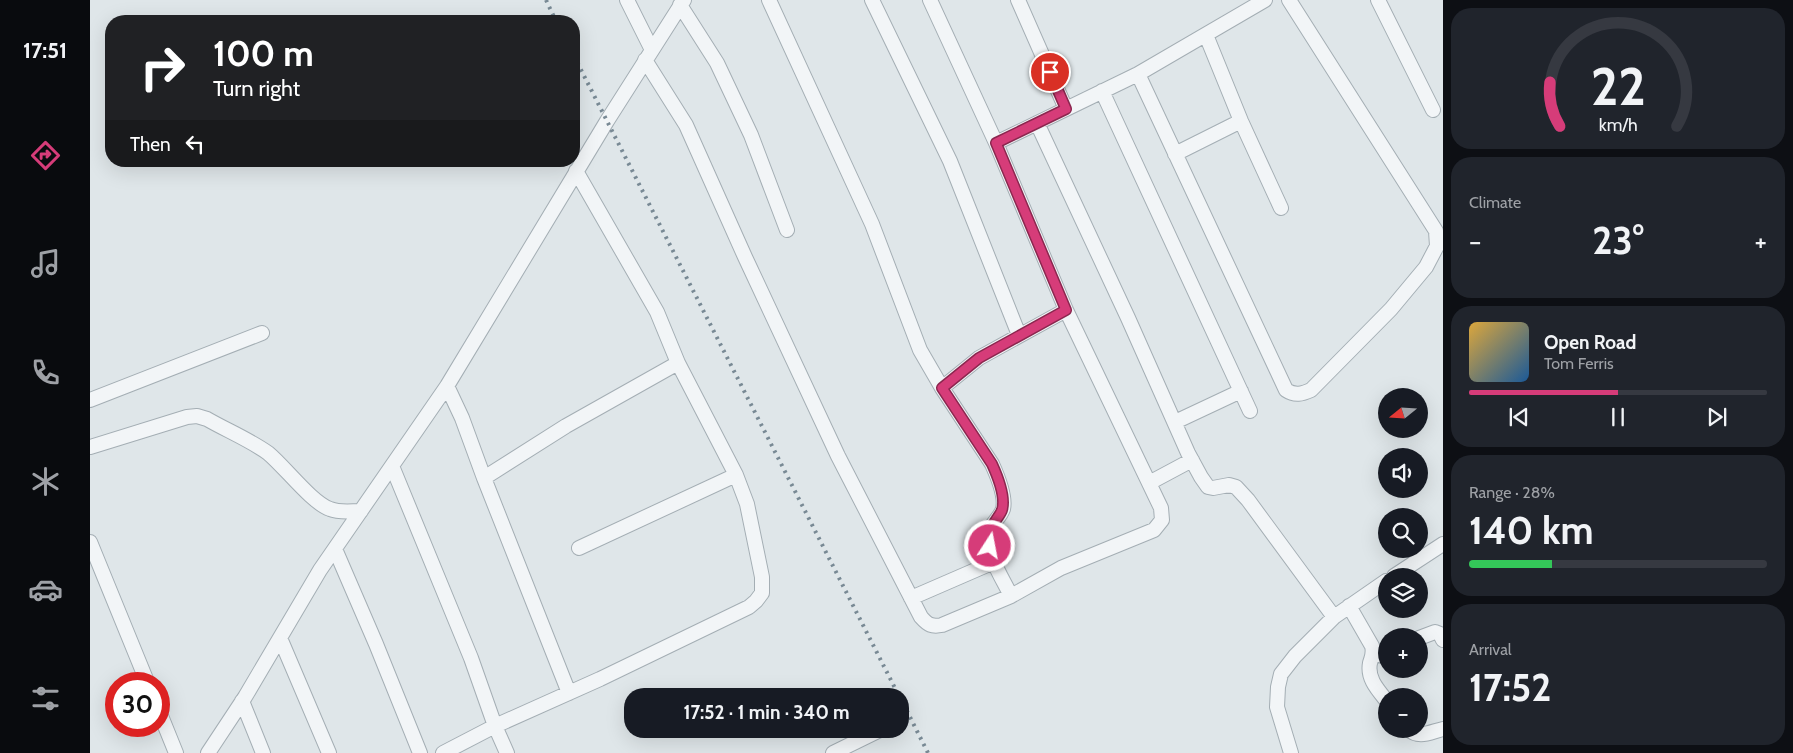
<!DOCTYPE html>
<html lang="en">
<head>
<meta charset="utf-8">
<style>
  :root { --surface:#171b24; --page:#20242c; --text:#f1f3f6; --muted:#9ea1a6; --line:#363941; --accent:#d63c79 }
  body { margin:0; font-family:Cabin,sans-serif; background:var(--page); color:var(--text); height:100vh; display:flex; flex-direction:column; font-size:19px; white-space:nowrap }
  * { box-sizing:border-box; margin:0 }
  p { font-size:16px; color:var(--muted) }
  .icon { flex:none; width:28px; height:28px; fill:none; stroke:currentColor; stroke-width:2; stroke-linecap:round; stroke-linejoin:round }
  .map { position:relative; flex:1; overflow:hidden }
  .side { display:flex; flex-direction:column; gap:8px; padding:8px; background:#0d0f14; width:350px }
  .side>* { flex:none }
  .guide { position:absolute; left:15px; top:15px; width:475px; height:152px; border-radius:20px; box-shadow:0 5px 20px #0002; background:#202124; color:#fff; overflow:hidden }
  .needle { width:32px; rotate:252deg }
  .fabs { position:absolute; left:1288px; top:388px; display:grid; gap:10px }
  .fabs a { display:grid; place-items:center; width:50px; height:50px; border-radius:50%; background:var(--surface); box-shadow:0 5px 20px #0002; font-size:25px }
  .speed { position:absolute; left:15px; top:672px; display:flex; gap:10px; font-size:25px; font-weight:700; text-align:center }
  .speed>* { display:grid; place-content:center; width:65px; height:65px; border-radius:50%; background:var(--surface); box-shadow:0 5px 20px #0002; line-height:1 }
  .speed .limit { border:8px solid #d22; background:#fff; color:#111 }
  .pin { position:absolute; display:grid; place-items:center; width:42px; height:42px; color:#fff; margin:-21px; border:2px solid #fff; border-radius:50%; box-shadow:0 1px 5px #0007 }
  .me { position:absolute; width:55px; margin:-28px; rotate:11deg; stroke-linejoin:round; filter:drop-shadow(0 0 4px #0008) }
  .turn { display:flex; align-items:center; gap:18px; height:105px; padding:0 25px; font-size:22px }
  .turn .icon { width:65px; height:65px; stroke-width:2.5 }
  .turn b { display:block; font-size:35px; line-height:42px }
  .then { display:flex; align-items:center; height:48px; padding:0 25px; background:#0003; gap:10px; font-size:19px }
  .big { font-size:38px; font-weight:700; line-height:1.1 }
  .side .tile { flex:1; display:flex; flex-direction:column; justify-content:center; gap:8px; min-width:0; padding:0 18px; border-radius:20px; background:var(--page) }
  .side .dial { align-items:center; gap:0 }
  .dial svg { height:130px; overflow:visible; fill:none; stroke:var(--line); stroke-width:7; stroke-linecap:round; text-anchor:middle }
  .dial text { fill:var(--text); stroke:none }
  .song { display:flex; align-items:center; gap:15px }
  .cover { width:60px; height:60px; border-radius:8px; background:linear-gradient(135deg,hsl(40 70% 55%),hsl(210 70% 35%)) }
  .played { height:5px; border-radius:2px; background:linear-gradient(90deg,var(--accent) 50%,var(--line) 50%) }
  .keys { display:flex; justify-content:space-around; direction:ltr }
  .heat { display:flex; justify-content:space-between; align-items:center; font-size:28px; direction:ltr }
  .charge { height:8px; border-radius:4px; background:linear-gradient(90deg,#34c759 28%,var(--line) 0) }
  .trip { position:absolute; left:534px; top:688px; width:285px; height:50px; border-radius:20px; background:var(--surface); box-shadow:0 5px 20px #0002; font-weight:700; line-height:50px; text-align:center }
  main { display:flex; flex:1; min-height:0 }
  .dock { display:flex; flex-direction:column; width:90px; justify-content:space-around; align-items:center; background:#090b0e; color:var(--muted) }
  .dock .icon { width:35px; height:35px }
  .dock .selected { color:var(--accent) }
  .dock b { font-size:22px; color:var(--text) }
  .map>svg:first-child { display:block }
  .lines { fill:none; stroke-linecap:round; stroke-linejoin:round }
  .minor-casing { stroke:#a4aeb4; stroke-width:16 }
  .minor { stroke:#f2f5f7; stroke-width:14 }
  .rail { stroke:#788994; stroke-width:4; stroke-dasharray:2.5 5; stroke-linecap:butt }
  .route-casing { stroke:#8b274f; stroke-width:12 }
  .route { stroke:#d63c79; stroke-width:9 }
</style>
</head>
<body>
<main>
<nav class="dock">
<b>17:51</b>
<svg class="icon selected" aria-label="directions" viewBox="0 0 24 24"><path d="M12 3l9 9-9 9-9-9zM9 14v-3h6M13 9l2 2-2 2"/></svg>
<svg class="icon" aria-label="music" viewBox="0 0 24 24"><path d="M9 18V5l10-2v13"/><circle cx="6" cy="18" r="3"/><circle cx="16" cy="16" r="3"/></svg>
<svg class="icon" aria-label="phone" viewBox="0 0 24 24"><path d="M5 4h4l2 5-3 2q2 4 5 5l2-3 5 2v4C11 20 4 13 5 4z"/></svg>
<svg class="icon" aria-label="climate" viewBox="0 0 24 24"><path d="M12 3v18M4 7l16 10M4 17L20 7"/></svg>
<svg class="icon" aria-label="car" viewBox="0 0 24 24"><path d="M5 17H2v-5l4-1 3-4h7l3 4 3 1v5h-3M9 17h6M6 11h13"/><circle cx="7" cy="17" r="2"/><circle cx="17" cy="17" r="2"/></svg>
<svg class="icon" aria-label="filters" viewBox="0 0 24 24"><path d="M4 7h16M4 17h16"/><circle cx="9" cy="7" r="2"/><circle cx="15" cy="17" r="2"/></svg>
</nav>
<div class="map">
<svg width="1353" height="753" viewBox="0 0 1353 753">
  <rect width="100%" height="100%" fill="#dfe6e9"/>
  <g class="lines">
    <defs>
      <path id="minor" d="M 537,0 L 562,50
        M 679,0 L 782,224 L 830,350 L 852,388 L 902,464 C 907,475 916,497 913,509 C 910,518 901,523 899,533 C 896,555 912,577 921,596 L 971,568 L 1064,530 L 1072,520 L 1071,508 L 976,310 L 906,143 L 840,0
        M 782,0 L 860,161 L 929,335
        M 928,0 L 976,109
        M 1288,0 L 1343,110
        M 590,5 L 627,63 L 661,135 L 697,230
        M 1116,35 L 1151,121 L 1191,208
        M 555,60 L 596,125 L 655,257 L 748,456 L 831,617 C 838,625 842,627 852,625 L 921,596
        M 1048,74 L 1196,390 C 1205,396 1212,394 1221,390 L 1301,309 L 1336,267 L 1347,246 L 1346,231 L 1199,0
        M 1012,91 L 1160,411
        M 947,123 L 1038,318 L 1098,453 L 1111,477 L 1118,487 L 1123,488 L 1139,485 L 1146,487 L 1158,500 L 1244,617
        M 906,143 L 1048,74 L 1175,0
        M 1085,154 L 1151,121
        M 357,386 L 372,418 L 394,478 L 479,693
        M 852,388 L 889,358 L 976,310
        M 0,400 L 172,333
        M 1085,422 L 1151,391
        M 0,447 L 97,417 L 107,416 L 117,419 C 136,430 160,440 178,453 C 195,467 222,503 240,509 C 250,513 261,511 271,511
        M 302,466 L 381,658 L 405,726 L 417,753
        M 394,478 L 476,426 L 588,363
        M 1059,483 L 1102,460
        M 0,542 L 58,684
        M 489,548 L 646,475
        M 245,549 L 286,644 L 330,753
        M 1304,576 L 1353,544
        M 821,598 L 904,562
        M 1259,606 L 1282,646 C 1284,653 1282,656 1280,663 C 1277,678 1287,689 1296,700
        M 190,638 L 239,753
        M 1329,638 L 1345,632 L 1350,634 L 1353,640
        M 1283,653 L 1293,656 L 1296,656
        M 152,701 L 173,753
        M 69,711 L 86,753
        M 1318,729 C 1329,739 1340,732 1353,729
        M 118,753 L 155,697 L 230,570 L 357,386 L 517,121 L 594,0
        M 353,753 L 405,726 L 510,679 L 659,607 L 666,601 L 672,593 L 672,577 L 657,504 L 646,475 L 588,363 L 567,312 L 486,171
        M 743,753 L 792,729
        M 1201,753 L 1187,707 L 1188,687 L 1191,674 L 1205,656 L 1244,617 L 1296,581"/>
    </defs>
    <!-- minor casing -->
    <use href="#minor" class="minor-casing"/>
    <!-- minor -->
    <use href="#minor" class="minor"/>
    <!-- rail -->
    <path class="rail" d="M 456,0 L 466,21
      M 484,56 L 809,696
      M 810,697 L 838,753"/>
  </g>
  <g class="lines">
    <defs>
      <path id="route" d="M 900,546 C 899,535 900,528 906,520 C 908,517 911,513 912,510 C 916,497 907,475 902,464 L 852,388 L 889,358 L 976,310 L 906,143 L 976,109 L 960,72"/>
    </defs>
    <!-- route casing -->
    <use href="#route" class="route-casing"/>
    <!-- route -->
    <use href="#route" class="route"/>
  </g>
</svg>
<div class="fabs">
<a><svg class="needle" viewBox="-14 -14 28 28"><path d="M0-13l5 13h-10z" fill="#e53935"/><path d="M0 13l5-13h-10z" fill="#9ea1a6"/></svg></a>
<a><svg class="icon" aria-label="sound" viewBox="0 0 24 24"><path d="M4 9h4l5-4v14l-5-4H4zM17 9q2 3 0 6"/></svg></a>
<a><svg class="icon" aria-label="search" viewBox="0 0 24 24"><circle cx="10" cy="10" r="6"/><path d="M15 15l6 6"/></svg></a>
<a><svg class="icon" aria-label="layers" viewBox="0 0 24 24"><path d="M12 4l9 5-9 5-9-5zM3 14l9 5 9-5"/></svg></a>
<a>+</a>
<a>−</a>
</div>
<div class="speed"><div class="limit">30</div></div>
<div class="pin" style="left:960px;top:72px;background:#d93025"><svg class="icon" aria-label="arrive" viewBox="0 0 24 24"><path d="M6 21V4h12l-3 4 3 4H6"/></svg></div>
<svg class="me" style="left:900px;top:546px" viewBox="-20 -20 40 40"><circle r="17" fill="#d63c79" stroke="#fff" stroke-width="3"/><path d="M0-11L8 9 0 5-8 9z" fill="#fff"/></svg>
<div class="trip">17:52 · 1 min · 340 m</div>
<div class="guide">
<div class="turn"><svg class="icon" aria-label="right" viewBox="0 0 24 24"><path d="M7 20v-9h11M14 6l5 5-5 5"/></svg><div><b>100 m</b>Turn right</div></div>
<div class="then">Then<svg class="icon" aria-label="left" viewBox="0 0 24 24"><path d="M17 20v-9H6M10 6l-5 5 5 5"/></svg></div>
</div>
</div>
<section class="side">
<div class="tile dial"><svg viewBox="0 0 100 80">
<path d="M14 69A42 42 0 1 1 86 69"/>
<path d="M14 69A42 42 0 0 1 8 42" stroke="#d63c79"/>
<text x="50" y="56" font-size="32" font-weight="700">22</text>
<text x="50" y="72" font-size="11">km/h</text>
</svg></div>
<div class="tile"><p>Climate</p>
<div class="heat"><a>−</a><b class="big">23°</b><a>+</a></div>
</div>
<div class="tile">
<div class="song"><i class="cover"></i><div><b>Open Road</b><p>Tom Ferris</p></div></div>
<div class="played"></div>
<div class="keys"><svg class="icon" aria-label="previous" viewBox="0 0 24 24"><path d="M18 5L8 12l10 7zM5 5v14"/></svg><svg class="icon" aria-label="pause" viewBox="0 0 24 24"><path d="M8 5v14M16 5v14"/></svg><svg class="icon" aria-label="next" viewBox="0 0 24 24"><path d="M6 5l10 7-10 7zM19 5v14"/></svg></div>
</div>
<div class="tile"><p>Range · 28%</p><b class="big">140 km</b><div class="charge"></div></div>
<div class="tile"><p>Arrival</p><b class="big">17:52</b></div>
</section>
</main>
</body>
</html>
